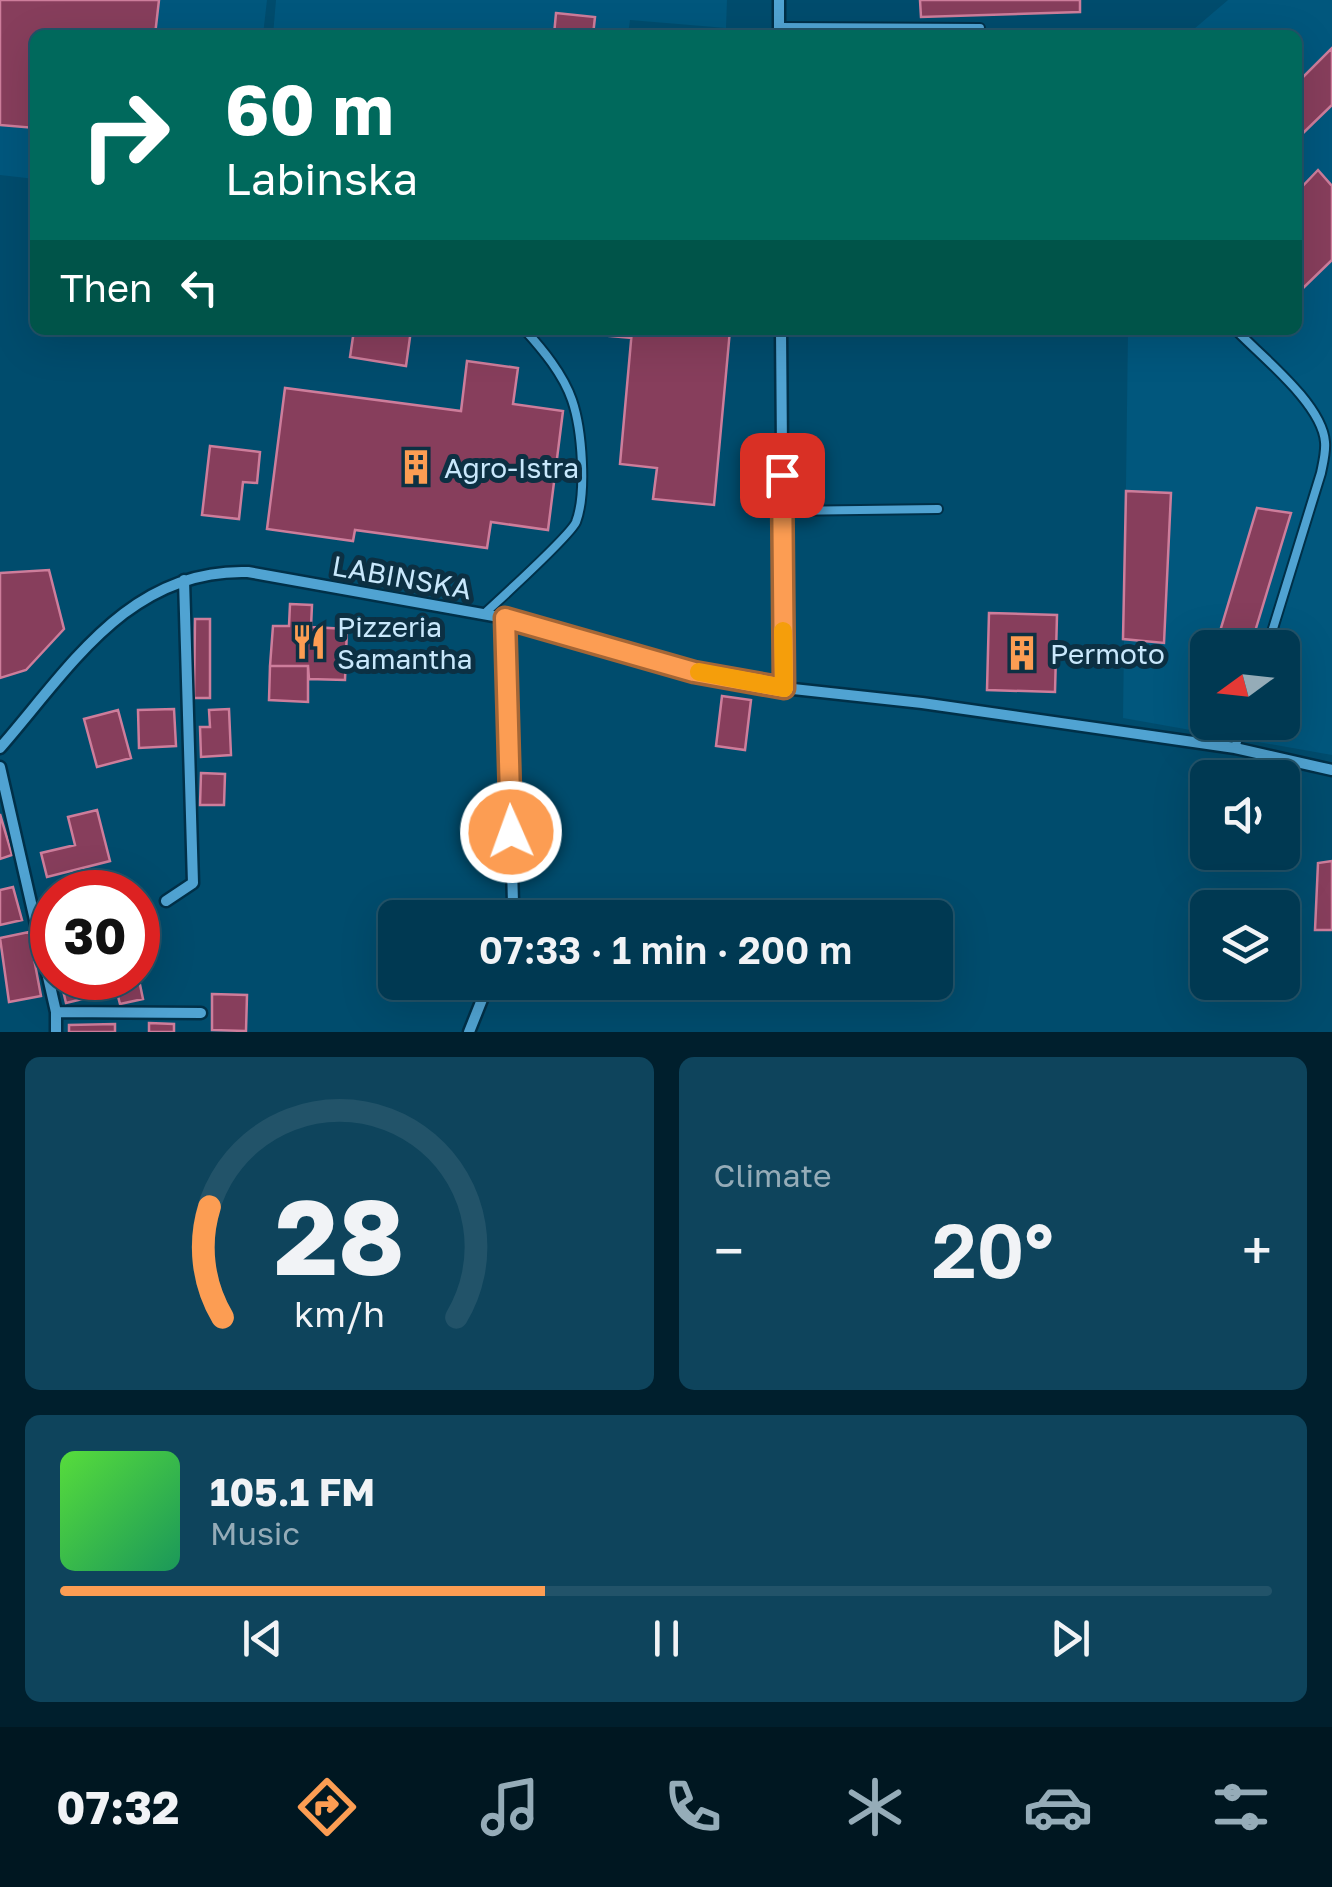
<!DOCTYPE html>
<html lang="en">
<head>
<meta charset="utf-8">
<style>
  :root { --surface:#003952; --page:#0e445c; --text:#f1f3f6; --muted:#95acb8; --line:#225369; --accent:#fc9d53 }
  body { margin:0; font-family:"Golos Text",sans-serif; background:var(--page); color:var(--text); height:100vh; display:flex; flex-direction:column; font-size:38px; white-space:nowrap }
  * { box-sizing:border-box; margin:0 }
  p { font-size:32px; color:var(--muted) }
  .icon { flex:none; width:55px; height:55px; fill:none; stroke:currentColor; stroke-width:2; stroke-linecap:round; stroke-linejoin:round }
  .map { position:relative; height:1032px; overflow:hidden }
  .side { display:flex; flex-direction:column; gap:25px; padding:25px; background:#001f2d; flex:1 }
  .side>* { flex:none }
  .guide { position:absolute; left:30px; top:30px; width:1272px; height:305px; border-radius:15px; box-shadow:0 10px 40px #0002,0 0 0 2px var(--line); background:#00695c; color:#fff; overflow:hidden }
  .needle { width:65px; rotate:255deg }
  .tools { position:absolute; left:1190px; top:630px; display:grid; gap:20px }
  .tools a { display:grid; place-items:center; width:110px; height:110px; border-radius:15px; background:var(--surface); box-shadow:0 10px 40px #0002,0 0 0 2px var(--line); font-size:50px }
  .speed { position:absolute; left:30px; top:870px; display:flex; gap:20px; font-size:50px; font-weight:700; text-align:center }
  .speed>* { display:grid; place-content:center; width:130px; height:130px; border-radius:50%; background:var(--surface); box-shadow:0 10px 40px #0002,0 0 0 2px var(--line); line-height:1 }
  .speed .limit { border:15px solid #d22; background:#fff; color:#111 }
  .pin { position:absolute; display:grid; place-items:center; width:85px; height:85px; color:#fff; margin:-42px; border-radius:20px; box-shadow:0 5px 15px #0006 }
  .me { position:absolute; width:110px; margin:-55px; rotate:358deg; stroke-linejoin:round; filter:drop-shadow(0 0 8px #0008) }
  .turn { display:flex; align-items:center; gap:35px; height:210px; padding:0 30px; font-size:45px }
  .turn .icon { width:130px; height:130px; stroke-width:2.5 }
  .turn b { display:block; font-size:70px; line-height:85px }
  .then { display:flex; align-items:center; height:95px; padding:0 30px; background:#0003; gap:20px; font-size:38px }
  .big { font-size:75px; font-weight:600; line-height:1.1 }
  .side .card { flex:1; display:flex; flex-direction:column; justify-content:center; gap:15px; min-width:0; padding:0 35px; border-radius:15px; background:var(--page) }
  .side .dial { align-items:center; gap:0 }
  .dial svg { height:260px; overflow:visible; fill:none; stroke:var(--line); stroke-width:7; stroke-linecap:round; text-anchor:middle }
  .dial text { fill:var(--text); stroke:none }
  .song { display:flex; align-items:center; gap:30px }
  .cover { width:120px; height:120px; border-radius:15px; background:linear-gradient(135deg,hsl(110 70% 55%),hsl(150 70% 35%)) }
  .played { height:10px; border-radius:5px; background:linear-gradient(90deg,var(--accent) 40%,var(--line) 40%) }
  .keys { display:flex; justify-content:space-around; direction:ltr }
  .heat { display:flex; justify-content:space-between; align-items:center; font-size:55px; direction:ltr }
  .side .tiles { flex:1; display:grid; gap:25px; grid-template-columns:1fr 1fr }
  .card:last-child { grid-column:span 2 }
  .trip { position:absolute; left:378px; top:900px; width:575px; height:100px; border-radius:15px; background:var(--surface); box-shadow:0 10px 40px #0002,0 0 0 2px var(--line); font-weight:600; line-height:100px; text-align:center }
  .dock { display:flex; height:160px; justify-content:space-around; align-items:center; background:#001721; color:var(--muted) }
  .dock .icon { width:70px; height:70px }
  .dock .active { color:var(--accent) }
  .dock b { font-size:45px; color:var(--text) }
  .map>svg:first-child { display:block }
  .built { fill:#01577d; fill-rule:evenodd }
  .building { fill:#873e5c; stroke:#cd7d9b; stroke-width:2.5 }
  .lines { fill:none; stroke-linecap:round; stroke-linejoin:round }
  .service-casing { stroke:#003048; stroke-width:12 }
  .minor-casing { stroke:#003048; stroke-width:15 }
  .service { stroke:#50a3d2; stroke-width:8 }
  .minor { stroke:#50a3d2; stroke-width:10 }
  .route-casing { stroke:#a46636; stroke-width:25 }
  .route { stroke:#fc9d53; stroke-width:18 }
  .slow { stroke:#f59e0b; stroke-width:18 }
  .labels { text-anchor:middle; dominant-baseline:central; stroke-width:10; stroke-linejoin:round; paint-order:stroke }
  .poi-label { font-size:28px; fill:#c9e8fc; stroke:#0c3043; text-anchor:start }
  .street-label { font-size:28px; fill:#c9e8fc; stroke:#0c3043 }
</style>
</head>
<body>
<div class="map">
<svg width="1332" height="1032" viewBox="0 0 1332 1032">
  <rect width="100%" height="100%" fill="#004c6d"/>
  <!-- built -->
  <path class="built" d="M 0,0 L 267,0 L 263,35 L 35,35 L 35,179 L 0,175 Z
    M 276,0 L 727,0 L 726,28 L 630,20 L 628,35 L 273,35 Z
    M 1228,0 L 1332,0 L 1332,755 L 1123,718 L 1128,330 L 1298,330 L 1298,35 L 1187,35 ZM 1208,648 L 1282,648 L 1282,722 L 1208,722 Z"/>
  <!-- building -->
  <path class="building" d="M 0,0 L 159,0 L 155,35 L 35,35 L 35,128 L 0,125 Z
    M 920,0 L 1080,0 L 1080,12 L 921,17 Z
    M 556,13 L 595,17 L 593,35 L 554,35 Z
    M 1332,48 L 1332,105 L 1298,138 L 1298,82 Z
    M 1318,170 L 1332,186 L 1332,260 L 1298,293 L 1298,191 Z
    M 354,330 L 411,330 L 406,366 L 350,357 Z
    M 544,330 L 632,330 L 631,338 Z
    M 632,330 L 730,330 L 714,505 L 653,499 L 657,468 L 620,464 Z
    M 467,361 L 518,368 L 513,404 L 563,411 L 548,530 L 491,522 L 487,548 L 355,530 L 353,541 L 267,529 L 285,388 L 461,411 Z
    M 210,446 L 260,452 L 257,483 L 243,482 L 239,519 L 202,515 Z
    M 1126,491 L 1171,493 L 1164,643 L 1123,639 Z
    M 1257,508 L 1291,513 L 1250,648 L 1215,648 Z
    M 49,570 L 64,629 L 26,670 L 0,678 L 0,573 Z
    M 290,604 L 312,605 L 311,627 L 347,629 L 345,680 L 309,679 L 308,666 L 270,666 L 273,626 L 289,626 Z
    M 989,613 L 1057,615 L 1055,692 L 987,690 Z
    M 195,619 L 210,619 L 210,698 L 194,698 Z
    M 270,666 L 308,666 L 308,702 L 269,700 Z
    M 722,696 L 751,700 L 745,750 L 716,746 Z
    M 174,709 L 176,746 L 139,748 L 138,710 Z
    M 229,709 L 231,755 L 201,757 L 200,727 L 210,727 L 209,710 Z
    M 118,710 L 131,758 L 97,767 L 84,719 Z
    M 201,773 L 225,774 L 224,805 L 200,805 Z
    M 97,810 L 110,861 L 47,877 L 41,853 L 75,845 L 68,817 Z
    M 0,814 L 12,855 L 0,859 Z
    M 1332,861 L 1332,930 L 1315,930 L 1318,863 Z
    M 13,887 L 22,920 L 0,925 L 0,890 Z
    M 29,932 L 41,996 L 9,1002 L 0,938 Z
    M 138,975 L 143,999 L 120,1004 L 114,981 Z
    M 60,978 L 91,978 L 95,996 L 66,1003 Z
    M 212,994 L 247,995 L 246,1031 L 212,1030 Z
    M 149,1023 L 174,1024 L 174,1032 L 149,1032 Z
    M 115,1024 L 115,1032 L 69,1032 L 69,1025 Z"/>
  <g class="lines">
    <defs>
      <path id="service" d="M 779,27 L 980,28
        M 1236,330 C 1262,357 1322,404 1325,442 C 1326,452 1323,463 1321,473 L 1267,648
        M 782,511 L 938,509
        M 484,614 C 500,599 570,536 576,522 C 587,493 582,429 572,400 C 563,374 543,350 525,330
        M 1235,748 L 1243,722"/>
      <path id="minor" d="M 779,0 L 779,35
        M 781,330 L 784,688
        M 505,618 L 513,903 L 509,918
        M 0,748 C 69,669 129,568 248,572 L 505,618 L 694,671 L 784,688 L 922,703 L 1235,748 L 1332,770
        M 0,767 L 56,1012 L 56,1032
        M 166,901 L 193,883 L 184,580
        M 56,1012 L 201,1013
        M 469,1032 L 489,982"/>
    </defs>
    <!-- service casing -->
    <use href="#service" class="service-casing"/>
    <!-- minor casing -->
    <use href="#minor" class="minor-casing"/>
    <!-- service -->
    <use href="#service" class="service"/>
    <!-- minor -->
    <use href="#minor" class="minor"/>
  </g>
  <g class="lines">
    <defs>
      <path id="route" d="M 511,832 L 505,618 L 694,672 L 784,688 L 782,475"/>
    </defs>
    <!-- route casing -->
    <use href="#route" class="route-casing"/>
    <!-- route -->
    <use href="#route" class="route"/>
    <!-- slow -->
    <path class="slow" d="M 699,672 L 784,688 L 783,631"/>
  </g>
  <!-- icons -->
  <defs>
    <symbol id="building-bare" viewBox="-9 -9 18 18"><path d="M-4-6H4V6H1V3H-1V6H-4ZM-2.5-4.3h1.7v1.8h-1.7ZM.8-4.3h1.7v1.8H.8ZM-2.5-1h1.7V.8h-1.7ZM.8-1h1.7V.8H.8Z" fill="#fc9d53" stroke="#0c3043" stroke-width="2.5" paint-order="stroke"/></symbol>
    <symbol id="restaurant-bare" viewBox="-9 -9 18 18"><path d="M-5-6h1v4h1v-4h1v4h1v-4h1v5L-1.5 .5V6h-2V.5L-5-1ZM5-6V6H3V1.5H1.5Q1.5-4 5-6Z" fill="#fc9d53" stroke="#0c3043" stroke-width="2.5" paint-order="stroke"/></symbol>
  </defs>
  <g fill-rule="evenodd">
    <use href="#building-bare" x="391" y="442" width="50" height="50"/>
    <use href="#restaurant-bare" x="284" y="617" width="50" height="50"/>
    <use href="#building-bare" x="997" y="628" width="50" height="50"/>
  </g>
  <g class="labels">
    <!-- poi labels -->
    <g class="poi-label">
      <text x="444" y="467">Agro-Istra</text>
      <text x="337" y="626">Pizzeria<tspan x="337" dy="32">Samantha</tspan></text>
      <text x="1050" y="653">Permoto</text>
    </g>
    <!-- street labels -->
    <g class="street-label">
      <text transform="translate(402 577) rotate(10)">LABINSKA</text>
    </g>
  </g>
</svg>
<div class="tools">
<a><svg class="needle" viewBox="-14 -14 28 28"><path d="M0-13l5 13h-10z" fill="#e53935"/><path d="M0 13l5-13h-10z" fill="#95acb8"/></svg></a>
<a><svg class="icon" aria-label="sound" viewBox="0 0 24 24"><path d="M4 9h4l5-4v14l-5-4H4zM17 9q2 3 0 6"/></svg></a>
<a><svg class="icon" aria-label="layers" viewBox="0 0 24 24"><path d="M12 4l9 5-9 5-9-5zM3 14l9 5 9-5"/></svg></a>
</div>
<div class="speed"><div class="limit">30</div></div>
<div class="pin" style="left:782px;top:475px;background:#d93025"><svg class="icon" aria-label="arrive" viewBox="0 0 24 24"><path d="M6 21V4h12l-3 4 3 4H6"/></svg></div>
<svg class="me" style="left:511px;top:832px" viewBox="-20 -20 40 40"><circle r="17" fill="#fc9d53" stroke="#fff" stroke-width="3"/><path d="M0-11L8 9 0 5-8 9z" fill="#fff"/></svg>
<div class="trip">07:33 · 1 min · 200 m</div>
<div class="guide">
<div class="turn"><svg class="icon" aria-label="right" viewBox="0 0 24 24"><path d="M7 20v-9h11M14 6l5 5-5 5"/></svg><div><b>60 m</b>Labinska</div></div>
<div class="then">Then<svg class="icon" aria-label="left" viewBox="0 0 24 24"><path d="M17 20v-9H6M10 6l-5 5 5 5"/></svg></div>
</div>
</div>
<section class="side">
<div class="tiles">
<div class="card dial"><svg viewBox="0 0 100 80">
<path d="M14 69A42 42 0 1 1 86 69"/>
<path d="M14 69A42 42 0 0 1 10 35" stroke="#fc9d53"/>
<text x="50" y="56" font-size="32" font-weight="700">28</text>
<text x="50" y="72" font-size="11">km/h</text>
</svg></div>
<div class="card"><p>Climate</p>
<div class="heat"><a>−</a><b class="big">20°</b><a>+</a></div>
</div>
<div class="card">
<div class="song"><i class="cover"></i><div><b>105.1 FM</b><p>Music</p></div></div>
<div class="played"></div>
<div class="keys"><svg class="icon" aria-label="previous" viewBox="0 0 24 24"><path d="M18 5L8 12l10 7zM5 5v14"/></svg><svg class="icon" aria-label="pause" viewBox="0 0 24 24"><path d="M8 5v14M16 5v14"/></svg><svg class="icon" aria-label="next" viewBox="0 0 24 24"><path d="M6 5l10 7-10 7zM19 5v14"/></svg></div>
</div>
</div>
</section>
<nav class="dock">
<b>07:32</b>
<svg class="icon active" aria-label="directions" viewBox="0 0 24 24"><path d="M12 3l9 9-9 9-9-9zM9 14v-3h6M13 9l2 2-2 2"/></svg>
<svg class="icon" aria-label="music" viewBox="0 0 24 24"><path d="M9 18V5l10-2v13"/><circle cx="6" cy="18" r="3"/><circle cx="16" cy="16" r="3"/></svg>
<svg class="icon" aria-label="phone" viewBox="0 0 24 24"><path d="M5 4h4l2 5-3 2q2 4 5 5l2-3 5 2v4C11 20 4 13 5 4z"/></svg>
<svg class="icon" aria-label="climate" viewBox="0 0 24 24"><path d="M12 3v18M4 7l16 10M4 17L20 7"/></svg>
<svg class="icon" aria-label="car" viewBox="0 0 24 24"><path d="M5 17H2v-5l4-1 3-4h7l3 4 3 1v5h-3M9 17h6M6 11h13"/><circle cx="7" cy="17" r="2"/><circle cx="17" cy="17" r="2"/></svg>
<svg class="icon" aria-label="filters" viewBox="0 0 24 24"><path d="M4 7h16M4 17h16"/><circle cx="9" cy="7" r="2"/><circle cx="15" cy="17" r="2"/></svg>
</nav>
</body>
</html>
